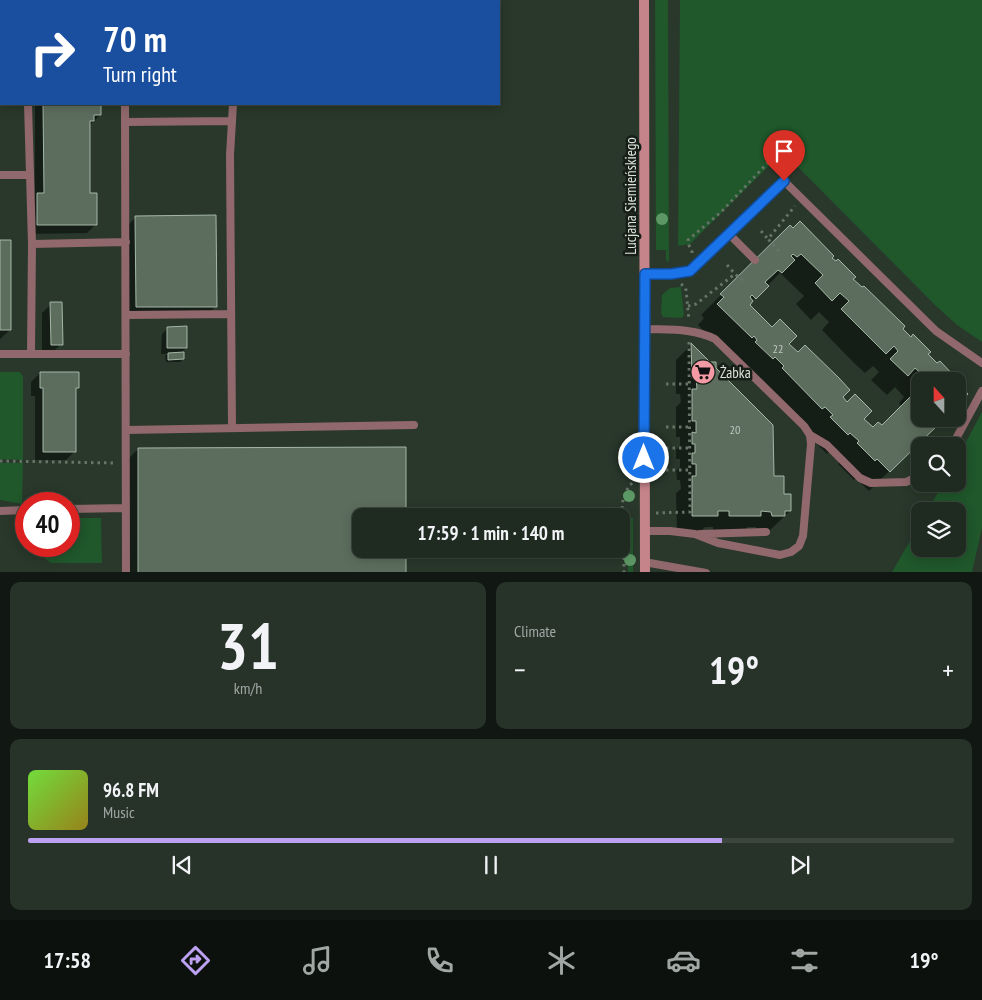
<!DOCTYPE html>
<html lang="en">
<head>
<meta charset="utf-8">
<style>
  :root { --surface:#1f2a20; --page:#273229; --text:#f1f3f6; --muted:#a1a7a5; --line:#3c463e; --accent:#bca0f2 }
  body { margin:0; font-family:"PT Sans Narrow",sans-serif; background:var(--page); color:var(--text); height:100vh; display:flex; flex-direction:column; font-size:19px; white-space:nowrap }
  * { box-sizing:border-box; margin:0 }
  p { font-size:16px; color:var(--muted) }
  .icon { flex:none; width:28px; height:28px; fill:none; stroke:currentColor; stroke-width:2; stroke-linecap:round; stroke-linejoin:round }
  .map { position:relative; height:572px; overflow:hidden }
  .sheet { display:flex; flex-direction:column; gap:10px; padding:10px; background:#111712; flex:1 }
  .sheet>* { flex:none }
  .banner { position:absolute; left:0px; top:0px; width:500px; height:105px; box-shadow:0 2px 12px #0003,0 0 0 1px var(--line); background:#1a4fa0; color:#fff; overflow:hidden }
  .needle { width:32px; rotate:339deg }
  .controls { position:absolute; left:911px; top:372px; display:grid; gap:10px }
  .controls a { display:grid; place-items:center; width:55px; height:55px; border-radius:10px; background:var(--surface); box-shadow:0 2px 12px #0003,0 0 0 1px var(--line); font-size:25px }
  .speed { position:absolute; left:15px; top:492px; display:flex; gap:10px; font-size:25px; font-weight:700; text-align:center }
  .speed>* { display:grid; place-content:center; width:65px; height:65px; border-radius:50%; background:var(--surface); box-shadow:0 2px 12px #0003,0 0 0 1px var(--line); line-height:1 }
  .speed .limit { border:8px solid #d22; background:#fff; color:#111 }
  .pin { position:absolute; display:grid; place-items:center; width:42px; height:42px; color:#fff; margin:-51px -21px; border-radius:50% 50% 50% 0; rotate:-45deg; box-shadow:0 0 5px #0007 }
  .pin .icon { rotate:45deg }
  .me { position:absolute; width:55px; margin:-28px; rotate:0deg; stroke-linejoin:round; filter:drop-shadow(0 0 4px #0008) }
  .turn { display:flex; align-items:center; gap:18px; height:105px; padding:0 20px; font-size:22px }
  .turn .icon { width:65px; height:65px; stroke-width:2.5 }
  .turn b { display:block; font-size:35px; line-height:42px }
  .big { font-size:38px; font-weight:700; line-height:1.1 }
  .sheet .widget { flex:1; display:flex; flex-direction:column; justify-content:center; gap:8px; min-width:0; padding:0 18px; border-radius:10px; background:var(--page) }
  .sheet .dial { align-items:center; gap:0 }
  .dial b { font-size:65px; line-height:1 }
  .song { display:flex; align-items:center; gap:15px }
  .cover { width:60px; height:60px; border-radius:8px; background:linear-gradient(135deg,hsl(100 70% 55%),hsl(50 70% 35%)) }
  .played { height:5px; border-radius:2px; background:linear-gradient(90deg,var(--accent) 75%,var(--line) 75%) }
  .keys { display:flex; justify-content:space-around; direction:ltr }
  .heat { display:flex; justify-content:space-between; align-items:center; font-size:28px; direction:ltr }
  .sheet .tiles { flex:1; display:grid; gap:10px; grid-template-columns:1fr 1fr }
  .widget:last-child { grid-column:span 2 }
  .trip { position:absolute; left:352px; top:508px; width:278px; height:50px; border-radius:10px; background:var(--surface); box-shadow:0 2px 12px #0003,0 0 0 1px var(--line); font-weight:700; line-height:50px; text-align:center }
  .menu { display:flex; height:80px; justify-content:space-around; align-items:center; background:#0c110d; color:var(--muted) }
  .menu .icon { width:35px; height:35px }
  .menu .active { color:var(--accent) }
  .menu b { font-size:22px; color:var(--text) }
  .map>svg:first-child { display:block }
  .green { fill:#20572b }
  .shadow { fill:#0007; fill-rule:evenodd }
  .building { fill:#5c6d5d; stroke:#a4b7a6 }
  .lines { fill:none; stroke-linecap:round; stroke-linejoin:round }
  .path { stroke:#677468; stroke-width:3; stroke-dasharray:2.5 4; stroke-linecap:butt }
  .lane { stroke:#91686c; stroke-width:8 }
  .secondary { stroke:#c5848a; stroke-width:10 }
  .tree { fill:#5c9865 }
  .route-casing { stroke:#114b97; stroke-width:12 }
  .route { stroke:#1a73e8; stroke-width:9 }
  .labels { text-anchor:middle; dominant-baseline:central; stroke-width:5; stroke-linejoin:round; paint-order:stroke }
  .number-label { font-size:12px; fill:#bcc7bc }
  .street-label { font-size:15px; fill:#dce5dc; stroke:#171e18 }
  .poi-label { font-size:15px; fill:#dce5dc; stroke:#171e18; text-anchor:start }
</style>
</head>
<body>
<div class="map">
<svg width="982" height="573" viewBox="0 0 982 573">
  <rect width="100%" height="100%" fill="#29382b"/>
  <!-- green -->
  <path class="green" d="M 655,0 L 668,0 L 669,262 L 666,260 L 666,250 L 656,250 Z
    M 680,0 L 982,0 L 982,342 L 957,325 L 936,306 L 783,152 L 690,244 L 678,246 Z
    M 681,287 L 684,316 L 681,318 L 663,317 L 661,313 L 662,295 L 670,288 Z
    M 0,372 L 20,372 L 23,376 L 23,460 L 0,459 Z
    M 982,412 L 982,528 L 972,572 L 892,572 L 920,524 L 920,549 L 958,549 L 958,511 L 927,511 L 943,484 L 958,484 L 958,457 Z
    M 0,463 L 23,463 L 22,504 L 0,500 Z
    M 69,518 L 101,518 L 102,563 L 51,563 L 44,558 L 37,551 L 37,546 L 69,546 Z
    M 628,518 L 633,518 L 633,572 L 628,572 Z"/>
  <!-- shadow -->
  <path class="shadow" d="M 39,0 L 86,0 L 86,1 L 38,1 Z
    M 134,0 L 164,0 L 164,1 L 134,1 Z
    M 0,38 L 1,38 L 1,63 L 0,63 Z
    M 35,104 L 100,104 L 100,115 L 91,124 L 89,124 L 89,194 L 96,224 L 87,233 L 29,234 L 29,203 L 35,197 Z
    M 136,217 L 216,306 L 207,315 L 127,316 L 127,226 Z
    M 790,226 L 831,257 L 954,381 L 920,381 L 920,419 L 942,419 L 869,491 L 856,478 L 854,480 L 838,464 L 840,462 L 829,452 L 827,454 L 698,325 L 704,318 L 701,315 ZM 780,273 L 804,296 L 796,304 L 811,320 L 819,312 L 829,322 L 822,330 L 854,363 L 865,373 L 873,366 L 879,372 L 871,380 L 887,395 L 895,387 L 904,397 L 899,403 L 902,407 L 882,427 L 873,429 L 748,305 Z
    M 0,241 L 10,330 L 0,339 Z
    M 51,304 L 61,344 L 52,353 L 42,353 L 42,313 Z
    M 168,328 L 186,348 L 181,353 L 183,359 L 180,362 L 166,362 L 165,356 L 168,354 L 161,354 L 162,334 Z
    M 691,345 L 715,368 L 790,511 L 768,532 L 756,532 L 756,527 L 748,527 L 743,531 L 713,532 L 713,527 L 705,527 L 700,532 L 677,532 L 676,493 L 681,489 L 680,480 L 677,480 L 676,471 L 680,467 L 680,459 L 676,459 L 676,450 L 680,446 L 680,437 L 676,437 L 676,407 L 681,402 L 680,394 L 676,394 L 676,360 Z
    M 40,373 L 78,387 L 75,390 L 75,451 L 66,460 L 35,460 L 35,396 L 31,396 L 31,382 Z
    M 405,448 L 405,516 L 361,516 L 361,549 L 405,549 L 405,573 L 129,573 L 129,458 L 138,449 Z"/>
  <!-- building -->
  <path class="building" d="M 43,104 L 101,104 L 101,115 L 94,115 L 94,121 L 90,121 L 90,193 L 97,193 L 97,225 L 37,225 L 37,193 L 44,193 Z
    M 216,215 L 217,307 L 136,307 L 135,216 Z
    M 800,221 L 834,256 L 832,258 L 836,261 L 838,259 L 856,277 L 853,279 L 862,287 L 864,286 L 905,326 L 903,329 L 911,337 L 913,334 L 931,352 L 928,354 L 937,363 L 940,361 L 957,379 L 956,381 L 920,381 L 920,384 L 918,382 L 924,376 L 915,368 L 908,376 L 890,359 L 898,351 L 894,346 L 886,354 L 841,309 L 849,301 L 840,293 L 832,301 L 815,283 L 823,275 L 801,254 L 797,257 L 793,254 L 791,256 L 795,260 L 782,273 L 778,270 L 765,282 L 769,286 L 756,299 L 752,295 L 750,297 L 753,301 L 750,305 L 772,327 L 780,319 L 797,336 L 789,344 L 798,352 L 805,345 L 839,378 L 850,390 L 843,397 L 847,402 L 855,394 L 872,411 L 864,419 L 873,427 L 878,422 L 882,425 L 920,387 L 920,419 L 944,419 L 890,472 L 877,459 L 875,461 L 857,443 L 859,441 L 850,433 L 848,435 L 830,417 L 833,415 L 825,407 L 822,409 L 782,368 L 784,366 L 775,357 L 773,359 L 755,342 L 757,340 L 754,336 L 752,338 L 717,304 L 724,297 L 720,294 L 790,225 L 793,228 Z
    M 0,240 L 11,240 L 11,330 L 0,330 Z
    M 50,302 L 62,302 L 63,345 L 51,345 Z
    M 187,326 L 187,348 L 167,348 L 167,327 Z
    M 691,343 L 710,362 L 716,362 L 716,368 L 773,425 L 774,476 L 784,476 L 784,494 L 791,494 L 791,511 L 785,511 L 785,516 L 772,516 L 771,512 L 761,511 L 761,516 L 729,516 L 729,511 L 718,511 L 718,516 L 692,516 L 692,476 L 696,476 L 696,464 L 692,464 L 692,453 L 695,453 L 695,444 L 692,444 L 692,432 L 696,433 L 696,421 L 692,421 L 692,389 L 697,389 L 696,378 L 692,378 Z
    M 184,352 L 184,359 L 168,360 L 168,353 Z
    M 40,372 L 79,372 L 79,388 L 76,388 L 76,452 L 43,452 L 43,388 L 40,388 Z
    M 958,383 L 968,394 L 958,405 Z
    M 406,447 L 406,516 L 361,516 L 361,549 L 406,549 L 406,573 L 138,573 L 138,448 Z"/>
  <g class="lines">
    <!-- path -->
    <path class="path" d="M 761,231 L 768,239
      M 779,251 L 768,239 L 795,206
      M 692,253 C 692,248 687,245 688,240 L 721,212 L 781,149
      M 727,265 L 735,274
      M 681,284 L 685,287 L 686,290 L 689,320
      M 688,306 L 696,304 L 735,274 L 746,283
      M 666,384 L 689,384
      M 666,427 L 689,427
      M 666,448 L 690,448
      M 0,461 L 114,463
      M 666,470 L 690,470
      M 656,513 L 690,512 L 689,342
      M 624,573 L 624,514 L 622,512 C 622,500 624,492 632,483"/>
    <!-- lane -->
    <path class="lane" d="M 136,0 L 136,1
      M 200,1 L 200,0
      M 239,1 L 239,0
      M 0,75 L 1,75
      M 28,104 L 32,244 L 31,354
      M 125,104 L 126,573
      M 125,122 L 232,121
      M 0,175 L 29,175
      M 729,234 L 755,260
      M 32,244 L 126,242
      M 645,274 L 671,274 L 690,271 L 784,181 L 936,331 L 982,363
      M 126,315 L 231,314
      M 0,354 L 126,354
      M 232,428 L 230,155 L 233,104
      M 126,430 L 414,425
      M 810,435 L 827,445 L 860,478 L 871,483 L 906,482 L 920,476
      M 952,446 L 982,391
      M 69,509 L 126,508
      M 0,511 L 26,510
      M 644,531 L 670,531 L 695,534 L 718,543 L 780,555 L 791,552 L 799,546 L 803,536 L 811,444 L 810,435 L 804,426 L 715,339 C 693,328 669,330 645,329
      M 700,534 L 766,532
      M 644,562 L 706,573"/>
    <!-- secondary -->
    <path class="secondary" d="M 644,0 L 645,573"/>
  </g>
  <!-- trees -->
  <g class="tree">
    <circle cx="662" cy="219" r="6"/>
    <circle cx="629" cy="496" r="6"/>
    <circle cx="630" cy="560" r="6"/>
  </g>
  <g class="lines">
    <defs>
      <path id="route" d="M 644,458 L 645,274 L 671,274 L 690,271 L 784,181"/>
    </defs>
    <!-- route casing -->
    <use href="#route" class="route-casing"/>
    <!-- route -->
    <use href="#route" class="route"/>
  </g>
  <!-- icons -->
  <defs>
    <symbol id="supermarket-disc" viewBox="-11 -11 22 22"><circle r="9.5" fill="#f49aa4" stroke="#171e18"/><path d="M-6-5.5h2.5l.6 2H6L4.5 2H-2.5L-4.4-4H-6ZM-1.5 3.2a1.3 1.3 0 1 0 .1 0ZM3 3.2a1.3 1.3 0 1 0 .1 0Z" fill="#111"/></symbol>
  </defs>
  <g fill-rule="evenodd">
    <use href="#supermarket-disc" x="689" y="358" width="28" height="28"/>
  </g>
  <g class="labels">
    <!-- number labels -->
    <g class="number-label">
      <text x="778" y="348">22</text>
      <text x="735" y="429">20</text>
    </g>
    <!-- street labels -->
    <g class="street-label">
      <text transform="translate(630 196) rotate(-90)">Lucjana Siemieńskiego</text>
    </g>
    <!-- poi labels -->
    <g class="poi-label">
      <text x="720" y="372">Żabka</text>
    </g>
  </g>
</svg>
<div class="controls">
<a><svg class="needle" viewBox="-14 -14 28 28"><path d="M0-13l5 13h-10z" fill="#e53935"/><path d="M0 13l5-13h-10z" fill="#a1a7a5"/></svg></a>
<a><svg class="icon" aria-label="search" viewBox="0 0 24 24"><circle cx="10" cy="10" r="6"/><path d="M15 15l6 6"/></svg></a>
<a><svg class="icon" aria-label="layers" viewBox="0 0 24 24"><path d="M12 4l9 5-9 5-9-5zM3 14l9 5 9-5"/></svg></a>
</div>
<div class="speed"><div class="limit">40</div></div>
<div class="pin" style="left:784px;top:181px;background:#d93025"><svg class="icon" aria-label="arrive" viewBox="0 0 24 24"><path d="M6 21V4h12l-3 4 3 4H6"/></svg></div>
<svg class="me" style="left:644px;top:458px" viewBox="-20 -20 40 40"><circle r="17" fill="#1a73e8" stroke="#fff" stroke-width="3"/><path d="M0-11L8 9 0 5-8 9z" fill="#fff"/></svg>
<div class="trip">17:59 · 1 min · 140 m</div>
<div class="banner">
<div class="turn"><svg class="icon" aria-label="right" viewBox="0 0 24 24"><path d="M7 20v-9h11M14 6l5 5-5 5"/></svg><div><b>70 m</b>Turn right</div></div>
</div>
</div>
<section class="sheet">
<div class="tiles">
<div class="widget dial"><b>31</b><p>km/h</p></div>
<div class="widget"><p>Climate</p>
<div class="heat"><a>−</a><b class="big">19°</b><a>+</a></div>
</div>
<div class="widget">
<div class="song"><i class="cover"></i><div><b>96.8 FM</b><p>Music</p></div></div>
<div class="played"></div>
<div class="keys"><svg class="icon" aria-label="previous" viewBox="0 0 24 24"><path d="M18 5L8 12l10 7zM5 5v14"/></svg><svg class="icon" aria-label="pause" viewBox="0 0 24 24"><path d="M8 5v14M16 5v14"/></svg><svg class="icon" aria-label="next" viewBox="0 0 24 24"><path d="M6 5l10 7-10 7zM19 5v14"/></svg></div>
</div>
</div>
</section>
<nav class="menu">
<b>17:58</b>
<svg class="icon active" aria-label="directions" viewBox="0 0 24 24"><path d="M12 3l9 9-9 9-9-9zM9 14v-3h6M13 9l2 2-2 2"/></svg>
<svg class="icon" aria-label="music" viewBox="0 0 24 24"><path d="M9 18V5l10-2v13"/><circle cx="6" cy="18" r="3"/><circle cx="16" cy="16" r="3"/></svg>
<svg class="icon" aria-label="phone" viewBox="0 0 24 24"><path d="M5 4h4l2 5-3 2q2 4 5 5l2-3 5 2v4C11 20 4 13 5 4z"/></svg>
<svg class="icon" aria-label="climate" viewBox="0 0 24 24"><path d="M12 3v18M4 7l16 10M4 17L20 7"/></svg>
<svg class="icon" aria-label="car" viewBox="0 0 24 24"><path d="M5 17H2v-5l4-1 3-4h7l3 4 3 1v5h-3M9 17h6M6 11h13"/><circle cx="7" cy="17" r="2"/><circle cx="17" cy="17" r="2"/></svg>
<svg class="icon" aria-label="filters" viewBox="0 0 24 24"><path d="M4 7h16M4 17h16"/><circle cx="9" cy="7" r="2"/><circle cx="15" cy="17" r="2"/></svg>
<b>19°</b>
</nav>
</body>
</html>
